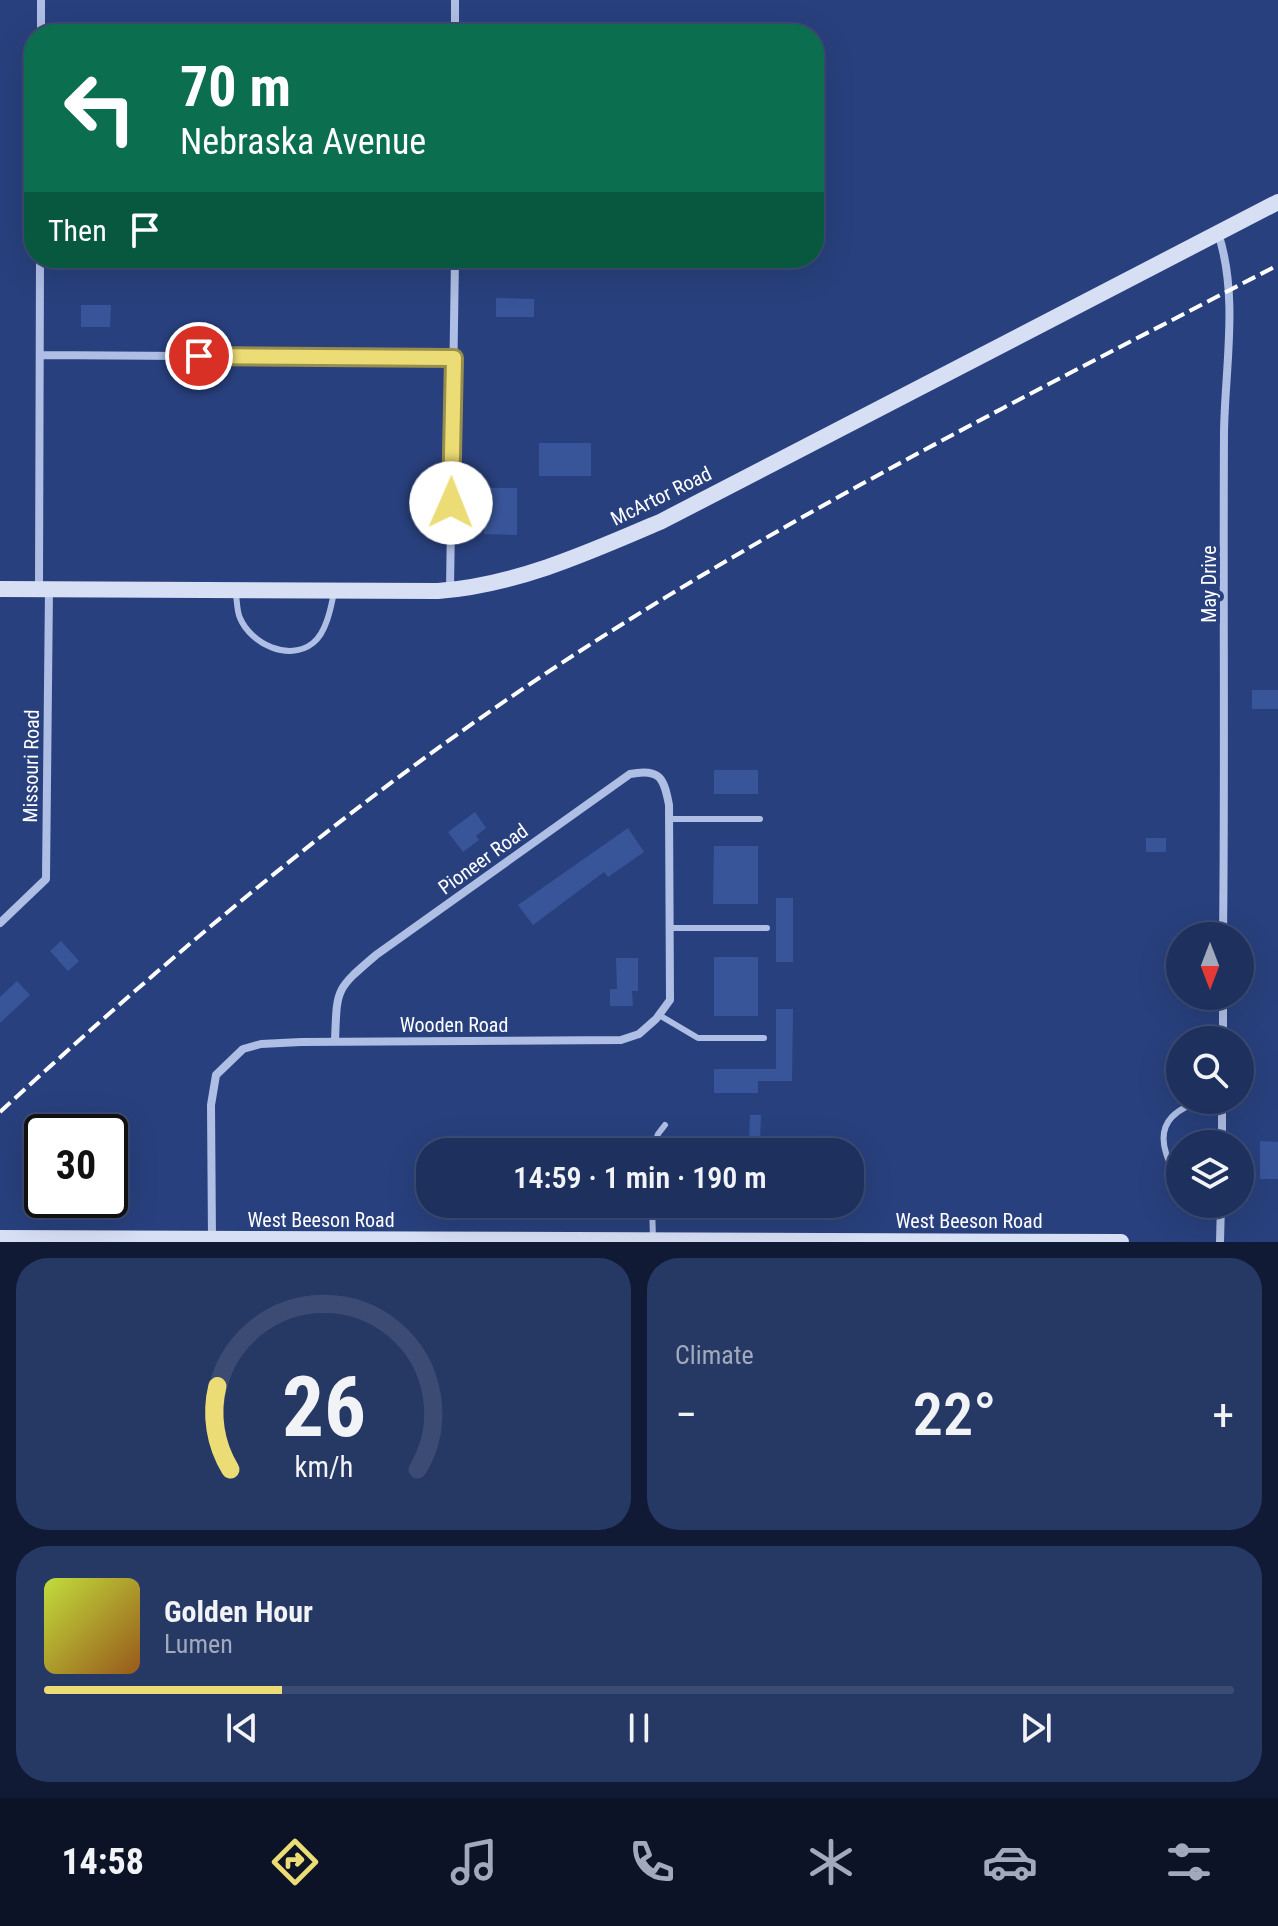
<!DOCTYPE html>
<html lang="en">
<head>
<meta charset="utf-8">
<style>
  :root { --surface:#1e305e; --page:#263864; --text:#f1f3f6; --muted:#a1a9bc; --line:#3c4b73; --accent:#ecdc75 }
  body { margin:0; font-family:"Roboto Condensed",sans-serif; background:var(--page); color:var(--text); height:100vh; display:flex; flex-direction:column; font-size:30px; white-space:nowrap }
  * { box-sizing:border-box; margin:0 }
  p { font-size:26px; color:var(--muted) }
  .icon { flex:none; width:44px; height:44px; fill:none; stroke:currentColor; stroke-width:2; stroke-linecap:round; stroke-linejoin:round }
  .map { position:relative; height:1242px; overflow:hidden }
  .side { display:flex; flex-direction:column; gap:16px; padding:16px; background:#101a34; flex:1 }
  .side>* { flex:none }
  .hud { position:absolute; left:24px; top:24px; width:800px; height:244px; border-radius:32px; box-shadow:0 8px 32px #0002,0 0 0 2px var(--line); background:#0b6e4f; color:#fff; overflow:hidden }
  .needle { width:52px; rotate:180deg }
  .fabs { position:absolute; left:1166px; top:922px; display:grid; gap:16px }
  .fabs a { display:grid; place-items:center; width:88px; height:88px; border-radius:50%; background:var(--surface); box-shadow:0 8px 32px #0002,0 0 0 2px var(--line); font-size:40px }
  .speed { position:absolute; left:24px; top:1114px; display:flex; gap:16px; font-size:40px; font-weight:700; text-align:center }
  .speed>* { display:grid; place-content:center; width:104px; height:104px; border-radius:50%; background:var(--surface); box-shadow:0 8px 32px #0002,0 0 0 2px var(--line); line-height:1 }
  .speed .limit { border:4px solid #111; border-radius:12px; background:#fff; color:#111 }
  .pin { position:absolute; display:grid; place-items:center; width:68px; height:68px; color:#fff; margin:-34px; border:4px solid #fff; border-radius:50%; box-shadow:0 2px 8px #0007 }
  .me { position:absolute; width:88px; margin:-44px; rotate:1deg; stroke-linejoin:round; filter:drop-shadow(0 0 6px #0008) }
  .turn { display:flex; align-items:center; gap:28px; height:168px; padding:0 24px; font-size:36px }
  .turn .icon { width:104px; height:104px; stroke-width:2.5 }
  .turn b { display:block; font-size:56px; line-height:68px }
  .then { display:flex; align-items:center; height:76px; padding:0 24px; background:#0003; gap:16px; font-size:30px }
  .big { font-size:60px; font-weight:600; line-height:1.1 }
  .side .widget { flex:1; display:flex; flex-direction:column; justify-content:center; gap:12px; min-width:0; padding:0 28px; border-radius:32px; background:var(--page) }
  .side .dial { align-items:center; gap:0 }
  .dial svg { height:208px; overflow:visible; fill:none; stroke:var(--line); stroke-width:7; stroke-linecap:round; text-anchor:middle }
  .dial text { fill:var(--text); stroke:none }
  .song { display:flex; align-items:center; gap:24px }
  .cover { width:96px; height:96px; border-radius:12px; background:linear-gradient(135deg,hsl(70 70% 55%),hsl(30 70% 35%)) }
  .played { height:8px; border-radius:4px; background:linear-gradient(90deg,var(--accent) 20%,var(--line) 20%) }
  .keys { display:flex; justify-content:space-around; direction:ltr }
  .heat { display:flex; justify-content:space-between; align-items:center; font-size:44px; direction:ltr }
  .side .tiles { flex:1; display:grid; gap:16px; grid-template-columns:1fr 1fr }
  .widget:last-child { grid-column:span 2 }
  .trip { position:absolute; left:416px; top:1138px; width:448px; height:80px; border-radius:32px; background:var(--surface); box-shadow:0 8px 32px #0002,0 0 0 2px var(--line); font-weight:600; line-height:80px; text-align:center }
  .menu { display:flex; height:128px; justify-content:space-around; align-items:center; background:#0c1326; color:var(--muted) }
  .menu .icon { width:56px; height:56px }
  .menu .selected { color:var(--accent) }
  .menu b { font-size:36px; color:var(--text) }
  .map>svg:first-child { display:block }
  .building { fill:#39559a }
  .lines { fill:none; stroke-linecap:round; stroke-linejoin:round }
  .lane { stroke:#aebee4; stroke-width:6 }
  .street { stroke:#aebee4; stroke-width:8 }
  .secondary { stroke:#d7dff5; stroke-width:16 }
  .rail { stroke:#fff; stroke-width:4; stroke-dasharray:14 6; stroke-linecap:butt }
  .route-casing { stroke:#998f4c; stroke-width:20 }
  .route { stroke:#ecdc75; stroke-width:14 }
  .labels { text-anchor:middle; dominant-baseline:central; stroke-width:8; stroke-linejoin:round; paint-order:stroke }
  .street-label { font-size:20px; fill:#fff; stroke:#28407d }
</style>
</head>
<body>
<div class="map">
<svg width="1278" height="1242" viewBox="0 0 1278 1242">
  <rect width="100%" height="100%" fill="#28407d"/>
  <!-- building -->
  <path class="building" d="M 496,298 L 534,299 L 534,317 L 496,317 Z
    M 81,305 L 111,305 L 110,327 L 81,327 Z
    M 539,443 L 591,443 L 591,476 L 539,476 Z
    M 485,488 L 517,488 L 517,535 L 484,534 Z
    M 1252,690 L 1278,690 L 1278,709 L 1252,709 Z
    M 714,770 L 758,770 L 758,794 L 714,794 Z
    M 475,812 L 486,828 L 476,836 L 479,840 L 463,852 L 448,832 Z
    M 628,828 L 644,852 L 608,877 L 604,872 L 533,925 L 518,905 Z
    M 1146,838 L 1166,838 L 1166,852 L 1146,852 Z
    M 714,846 L 758,846 L 758,904 L 713,904 Z
    M 776,898 L 793,898 L 793,962 L 776,962 Z
    M 61,941 L 79,961 L 68,971 L 50,951 Z
    M 714,957 L 758,957 L 758,1016 L 714,1016 Z
    M 616,958 L 638,958 L 638,991 L 632,991 L 633,1006 L 610,1006 L 610,989 L 617,989 Z
    M 17,981 L 30,995 L 0,1023 L 0,997 Z
    M 776,1009 L 793,1009 L 792,1081 L 758,1081 L 758,1093 L 714,1093 L 714,1069 L 776,1069 Z
    M 750,1115 L 761,1115 L 760,1141 L 749,1141 Z
    M 1260,1141 L 1278,1142 L 1278,1179 L 1260,1179 Z"/>
  <g class="lines">
    <!-- lane -->
    <path class="lane" d="M 236,594 C 237,601 237,612 240,618 C 251,644 289,662 313,643 C 326,633 331,608 334,592
      M 669,819 L 760,819
      M 670,928 L 767,928
      M 659,1015 L 698,1038 L 764,1038
      M 652,1152 L 658,1134 L 665,1125
      M 1178,1183 C 1175,1172 1169,1164 1166,1153 C 1156,1121 1178,1107 1206,1100
      M 652,1204 L 653,1239"/>
    <!-- street -->
    <path class="street" d="M 41,34 L 41,0
      M 455,34 L 455,0
      M 1218,233 C 1239,296 1225,367 1224,432 C 1223,600 1225,768 1223,936
      M 40,355 L 454,358
      M 39,589 L 40,258
      M 450,589 L 455,258
      M 0,923 L 46,879 L 49,589
      M 1223,1040 L 1223,996
      M 1222,1144 L 1222,1100
      M 212,1239 L 211,1105 L 216,1075 L 243,1049 L 261,1044 L 301,1042 L 621,1040 L 639,1034 L 656,1019 L 670,1000 L 669,805 C 664,778 660,768 630,774 L 376,955 C 335,990 337,988 335,1041
      M 1220,1242 L 1221,1204"/>
    <!-- secondary -->
    <path class="secondary" d="M 0,589 L 438,591 C 517,585 590,552 662,521 L 1278,202
      M 0,1238 L 1121,1242"/>
    <!-- rail -->
    <path class="rail" d="M 0,1112 C 171,955 348,805 542,676 C 776,520 1029,395 1278,265"/>
  </g>
  <g class="lines">
    <defs>
      <path id="route" d="M 199,356 L 454,358 L 451,503"/>
    </defs>
    <!-- route casing -->
    <use href="#route" class="route-casing"/>
    <!-- route -->
    <use href="#route" class="route"/>
  </g>
  <g class="labels">
    <!-- street labels -->
    <g class="street-label">
      <text transform="translate(661 496) rotate(-26)">McArtor Road</text>
      <text transform="translate(1209 584) rotate(-90)">May Drive</text>
      <text transform="translate(31 766) rotate(-89)">Missouri Road</text>
      <text transform="translate(483 859) rotate(-36)">Pioneer Road</text>
      <text x="454" y="1025">Wooden Road</text>
      <text x="321" y="1220">West Beeson Road</text>
      <text x="969" y="1221">West Beeson Road</text>
    </g>
  </g>
</svg>
<div class="fabs">
<a><svg class="needle" viewBox="-14 -14 28 28"><path d="M0-13l5 13h-10z" fill="#e53935"/><path d="M0 13l5-13h-10z" fill="#a1a9bc"/></svg></a>
<a><svg class="icon" aria-label="search" viewBox="0 0 24 24"><circle cx="10" cy="10" r="6"/><path d="M15 15l6 6"/></svg></a>
<a><svg class="icon" aria-label="layers" viewBox="0 0 24 24"><path d="M12 4l9 5-9 5-9-5zM3 14l9 5 9-5"/></svg></a>
</div>
<div class="speed"><div class="limit">30</div></div>
<div class="pin" style="left:199px;top:356px;background:#d93025"><svg class="icon" aria-label="arrive" viewBox="0 0 24 24"><path d="M6 21V4h12l-3 4 3 4H6"/></svg></div>
<svg class="me" style="left:451px;top:503px" viewBox="-20 -20 40 40"><circle r="19" fill="#fff"/><path d="M0-13L10 11 0 6-10 11z" fill="#ecdc75"/></svg>
<div class="trip">14:59 · 1 min · 190 m</div>
<div class="hud">
<div class="turn"><svg class="icon" aria-label="left" viewBox="0 0 24 24"><path d="M17 20v-9H6M10 6l-5 5 5 5"/></svg><div><b>70 m</b>Nebraska Avenue</div></div>
<div class="then">Then<svg class="icon" aria-label="arrive" viewBox="0 0 24 24"><path d="M6 21V4h12l-3 4 3 4H6"/></svg></div>
</div>
</div>
<section class="side">
<div class="tiles">
<div class="widget dial"><svg viewBox="0 0 100 80">
<path d="M14 69A42 42 0 1 1 86 69"/>
<path d="M14 69A42 42 0 0 1 9 37" stroke="#ecdc75"/>
<text x="50" y="56" font-size="32" font-weight="700">26</text>
<text x="50" y="72" font-size="11">km/h</text>
</svg></div>
<div class="widget"><p>Climate</p>
<div class="heat"><a>−</a><b class="big">22°</b><a>+</a></div>
</div>
<div class="widget">
<div class="song"><i class="cover"></i><div><b>Golden Hour</b><p>Lumen</p></div></div>
<div class="played"></div>
<div class="keys"><svg class="icon" aria-label="previous" viewBox="0 0 24 24"><path d="M18 5L8 12l10 7zM5 5v14"/></svg><svg class="icon" aria-label="pause" viewBox="0 0 24 24"><path d="M8 5v14M16 5v14"/></svg><svg class="icon" aria-label="next" viewBox="0 0 24 24"><path d="M6 5l10 7-10 7zM19 5v14"/></svg></div>
</div>
</div>
</section>
<nav class="menu">
<b>14:58</b>
<svg class="icon selected" aria-label="directions" viewBox="0 0 24 24"><path d="M12 3l9 9-9 9-9-9zM9 14v-3h6M13 9l2 2-2 2"/></svg>
<svg class="icon" aria-label="music" viewBox="0 0 24 24"><path d="M9 18V5l10-2v13"/><circle cx="6" cy="18" r="3"/><circle cx="16" cy="16" r="3"/></svg>
<svg class="icon" aria-label="phone" viewBox="0 0 24 24"><path d="M5 4h4l2 5-3 2q2 4 5 5l2-3 5 2v4C11 20 4 13 5 4z"/></svg>
<svg class="icon" aria-label="climate" viewBox="0 0 24 24"><path d="M12 3v18M4 7l16 10M4 17L20 7"/></svg>
<svg class="icon" aria-label="car" viewBox="0 0 24 24"><path d="M5 17H2v-5l4-1 3-4h7l3 4 3 1v5h-3M9 17h6M6 11h13"/><circle cx="7" cy="17" r="2"/><circle cx="17" cy="17" r="2"/></svg>
<svg class="icon" aria-label="filters" viewBox="0 0 24 24"><path d="M4 7h16M4 17h16"/><circle cx="9" cy="7" r="2"/><circle cx="15" cy="17" r="2"/></svg>
</nav>
</body>
</html>
